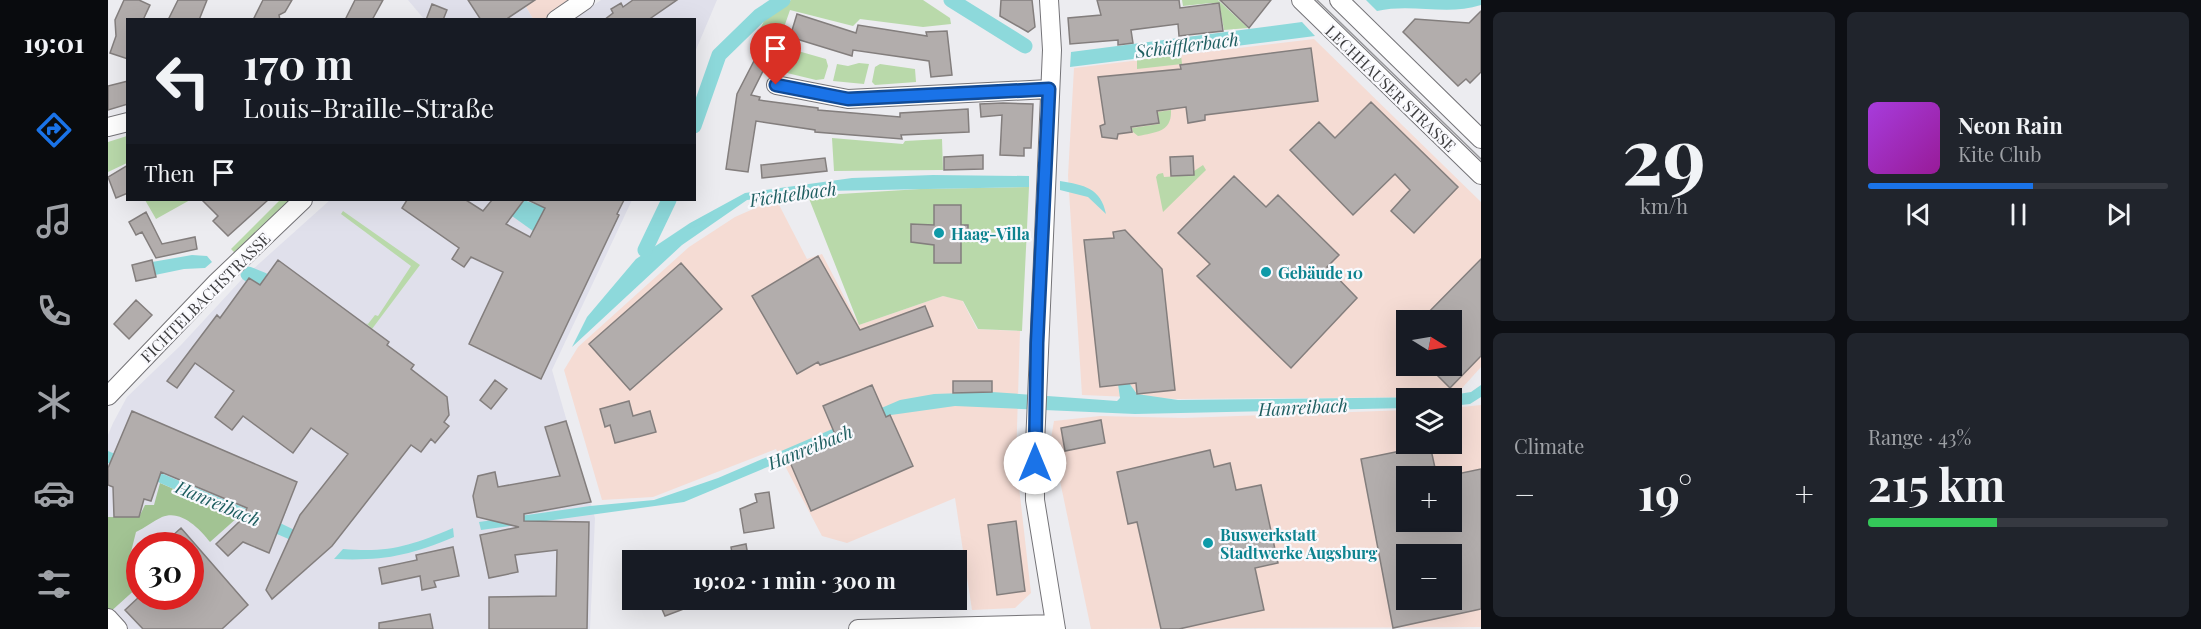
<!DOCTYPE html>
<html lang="en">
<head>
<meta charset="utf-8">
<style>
  :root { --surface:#171b24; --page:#20242c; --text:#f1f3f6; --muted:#9ea1a6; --line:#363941; --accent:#1a73e8 }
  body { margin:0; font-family:"Playfair Display",serif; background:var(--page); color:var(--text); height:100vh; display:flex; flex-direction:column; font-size:22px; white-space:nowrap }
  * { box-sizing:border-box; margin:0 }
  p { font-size:20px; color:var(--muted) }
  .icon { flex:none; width:33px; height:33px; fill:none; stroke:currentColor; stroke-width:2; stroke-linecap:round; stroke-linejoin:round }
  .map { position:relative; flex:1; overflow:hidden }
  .sheet { display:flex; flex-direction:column; gap:12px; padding:12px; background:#0d0f14; width:720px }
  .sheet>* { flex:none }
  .hud { position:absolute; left:18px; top:18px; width:570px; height:183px; border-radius:0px; box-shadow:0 6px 24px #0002; background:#171b24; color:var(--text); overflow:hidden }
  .needle { width:39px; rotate:101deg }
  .buttons { position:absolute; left:1288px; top:310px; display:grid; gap:12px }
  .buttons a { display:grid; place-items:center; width:66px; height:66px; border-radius:0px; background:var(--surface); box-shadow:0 6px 24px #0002; font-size:30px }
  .speed { position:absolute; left:18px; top:532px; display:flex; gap:12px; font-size:30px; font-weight:700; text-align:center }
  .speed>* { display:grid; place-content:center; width:78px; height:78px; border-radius:50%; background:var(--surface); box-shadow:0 6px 24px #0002; line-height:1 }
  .speed .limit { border:9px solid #d22; background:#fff; color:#111 }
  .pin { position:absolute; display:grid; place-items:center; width:51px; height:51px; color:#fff; margin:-62px -26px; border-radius:50% 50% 50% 0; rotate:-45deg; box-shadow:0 0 6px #0007 }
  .pin .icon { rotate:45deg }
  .me { position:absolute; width:66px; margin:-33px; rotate:0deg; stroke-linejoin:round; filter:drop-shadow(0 0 4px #0008) }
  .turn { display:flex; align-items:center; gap:21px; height:126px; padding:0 18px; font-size:27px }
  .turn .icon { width:78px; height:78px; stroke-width:2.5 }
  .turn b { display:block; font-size:42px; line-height:51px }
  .then { display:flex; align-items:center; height:57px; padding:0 18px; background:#0003; gap:12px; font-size:22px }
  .big { font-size:45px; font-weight:700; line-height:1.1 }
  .sheet .tile { flex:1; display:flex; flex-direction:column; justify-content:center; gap:9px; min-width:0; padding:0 21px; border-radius:9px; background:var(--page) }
  .sheet .dial { align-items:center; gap:0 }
  .dial b { font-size:78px; line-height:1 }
  .song { display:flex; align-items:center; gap:18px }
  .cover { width:72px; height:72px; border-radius:9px; background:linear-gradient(135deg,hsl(280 70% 55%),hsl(300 70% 35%)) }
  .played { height:6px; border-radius:3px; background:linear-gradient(90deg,var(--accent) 55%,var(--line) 55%) }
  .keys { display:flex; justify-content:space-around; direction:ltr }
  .heat { display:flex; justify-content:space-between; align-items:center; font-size:33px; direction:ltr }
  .charge { height:9px; border-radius:4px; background:linear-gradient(90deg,#34c759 43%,var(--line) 0) }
  .sheet .tiles { flex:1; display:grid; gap:12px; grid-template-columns:repeat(2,1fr) }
  .trip { position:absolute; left:514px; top:550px; width:345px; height:60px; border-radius:0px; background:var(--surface); box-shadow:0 6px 24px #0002; font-weight:700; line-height:60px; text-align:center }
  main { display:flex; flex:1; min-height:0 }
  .tab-bar { display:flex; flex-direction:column; width:108px; justify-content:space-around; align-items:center; background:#090b0e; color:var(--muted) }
  .tab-bar .icon { width:42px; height:42px }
  .tab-bar .on { color:var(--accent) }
  .tab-bar b { font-size:27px; color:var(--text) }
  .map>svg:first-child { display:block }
  .commercial { fill:#f5dcd4; fill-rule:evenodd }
  .built { fill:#e0e0eb; fill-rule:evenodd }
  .green { fill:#b9d9aa }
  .forest { fill:#a2c393 }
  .water { fill:#8dd9db }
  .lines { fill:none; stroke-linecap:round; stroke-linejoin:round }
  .canal { stroke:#8dd9db; stroke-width:15 }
  .building { fill:#b2adac; stroke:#837e7d; stroke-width:1.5; fill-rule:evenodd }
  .minor-casing { stroke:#747377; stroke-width:20 }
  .minor { stroke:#fff; stroke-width:18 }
  .tram { stroke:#97979a; stroke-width:1.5 }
  .route-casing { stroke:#114b97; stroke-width:15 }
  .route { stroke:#1a73e8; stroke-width:10 }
  .culture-dot { fill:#0f9aa8; stroke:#f9f9fd; stroke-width:2 }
  .labels { text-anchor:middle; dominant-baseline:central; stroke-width:4.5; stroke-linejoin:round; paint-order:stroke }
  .street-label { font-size:16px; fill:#3c3c3e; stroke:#f9f9fd }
  .culture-label { font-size:16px; font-weight:bold; fill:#0d838f; stroke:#f9f9fd; text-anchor:start }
  .water-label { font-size:18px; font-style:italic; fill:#1e5e60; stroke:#f9f9fd }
</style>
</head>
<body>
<main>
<nav class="tab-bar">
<b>19:01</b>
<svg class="icon on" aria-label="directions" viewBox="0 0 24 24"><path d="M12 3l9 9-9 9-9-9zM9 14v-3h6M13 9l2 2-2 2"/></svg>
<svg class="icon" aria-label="music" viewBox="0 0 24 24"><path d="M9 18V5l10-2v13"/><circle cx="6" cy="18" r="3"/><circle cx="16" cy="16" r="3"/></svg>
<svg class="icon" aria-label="phone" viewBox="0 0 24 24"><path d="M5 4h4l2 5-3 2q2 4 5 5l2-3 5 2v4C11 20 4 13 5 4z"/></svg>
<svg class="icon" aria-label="climate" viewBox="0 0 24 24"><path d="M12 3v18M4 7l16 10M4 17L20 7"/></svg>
<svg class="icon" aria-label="car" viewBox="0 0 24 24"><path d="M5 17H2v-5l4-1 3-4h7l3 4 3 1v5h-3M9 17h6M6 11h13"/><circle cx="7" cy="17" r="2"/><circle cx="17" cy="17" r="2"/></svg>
<svg class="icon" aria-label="filters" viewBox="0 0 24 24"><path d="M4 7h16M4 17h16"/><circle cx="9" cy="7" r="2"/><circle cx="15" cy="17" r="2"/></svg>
</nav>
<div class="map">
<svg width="1373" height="629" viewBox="0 0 1373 629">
  <rect width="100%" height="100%" fill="#ececf0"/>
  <!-- commercial -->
  <path class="commercial" d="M 414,0 L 464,0 L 435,20 L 425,19 Z
    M 1206,39 L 1373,202 L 1373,367 L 1346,397 L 1070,399 L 974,395 L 960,176 L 966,68 ZM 1299,321 L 1344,321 L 1344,366 L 1299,366 Z
    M 668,199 L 699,259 L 714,254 L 751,325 L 835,296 L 854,300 L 869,329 L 912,331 L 908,460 L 923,593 L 907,608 L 864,610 L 847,498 L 739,543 L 714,536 L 668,449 L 545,497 L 494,500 L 456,370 L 470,347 L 581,247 L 627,217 Z
    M 1373,405 L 1373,627 L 983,629 L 943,438 L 946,421 L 992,416 L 1076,418 L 1299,410 L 1299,444 L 1344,444 L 1344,408 ZM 1299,477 L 1344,477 L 1344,522 L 1299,522 ZM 1299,555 L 1344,555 L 1344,600 L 1299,600 Z"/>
  <!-- built -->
  <path class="built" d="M 300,0 L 414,0 L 425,19 L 316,19 Z
    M 493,0 L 609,0 L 587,52 L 586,20 L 464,20 Z
    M 222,200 L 524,200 L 444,370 L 487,518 L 482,629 L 0,629 L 0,435 L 5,423 L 19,397 L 73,345 L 135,278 ZM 32,546 L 82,546 L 82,597 L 32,597 Z"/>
  <!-- green -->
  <path class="green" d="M 683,0 L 815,0 L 842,18 L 843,24 L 815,27 L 752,19 L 745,26 L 682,10 L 672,39 L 650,33 L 657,19 Z
    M 1074,0 L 1110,0 L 1140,28 L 1116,30 L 1112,8 L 1103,3 L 1075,6 Z
    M 683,49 L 718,59 L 720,66 L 716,79 L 708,80 L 675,72 L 672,68 C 673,61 674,50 683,49 Z
    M 1073,55 L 1074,64 L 1029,69 L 1029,60 Z
    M 751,63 L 761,64 L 756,84 L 725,81 L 729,64 L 740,66 Z
    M 772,64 L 807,69 L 808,82 L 767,85 L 764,82 L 767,67 Z
    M 1063,110 C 1064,132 1048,132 1030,136 L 1025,132 L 1024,128 L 1051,124 L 1050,112 Z
    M 19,136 L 19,163 L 0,172 L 0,142 Z
    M 724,138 L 795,144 L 797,141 L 834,139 L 835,170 L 726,171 Z
    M 1095,165 L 1098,170 L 1055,212 L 1048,177 L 1050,174 L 1055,173 L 1056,177 L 1086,175 L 1086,171 Z
    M 921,187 L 914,331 L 870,329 L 855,301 L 835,296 L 751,325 L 700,196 L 812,189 Z
    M 37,200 L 82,200 L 48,219 Z
    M 172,200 L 185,200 L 129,255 L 123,249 Z
    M 235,211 L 312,265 L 264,329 L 258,323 L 260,324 L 267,315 L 270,316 L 303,266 L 233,214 Z"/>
  <!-- forest -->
  <path class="forest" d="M 52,483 L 130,517 L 102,542 C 92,529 73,509 54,517 C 45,521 37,528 28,532 L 20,564 L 31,577 L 31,586 L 0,614 L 0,517 L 31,517 L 37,505 L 46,505 Z"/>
  <!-- water -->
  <path class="water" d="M 1258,0 L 1373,0 L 1373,5 C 1339,16 1304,3 1269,11 Z
    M 1194,22 L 1207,36 L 962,67 L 963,52 Z
    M 825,175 L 921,176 L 921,187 L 717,191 L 639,200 L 574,245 L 464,347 L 479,317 L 528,259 L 582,223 L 637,193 L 744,178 Z
    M 952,181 C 976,185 993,188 998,214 L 980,197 L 952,190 Z
    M 416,200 L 437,208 L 425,231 L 404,216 Z
    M 84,255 L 99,256 L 104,262 L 97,268 L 76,269 L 47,275 L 44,262 Z
    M 1021,383 L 1029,394 L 1070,400 L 1331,397 L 1363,392 L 1373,385 L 1373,397 L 1362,404 L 1344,406 L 1344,399 L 1299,399 L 1299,408 L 1027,414 L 847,406 L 783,415 L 576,502 L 373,530 L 371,522 L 482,506 L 546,500 L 610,478 L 792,400 L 826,394 L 884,392 L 1009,401 L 1012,398 L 1010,384 Z
    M 0,451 L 172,523 L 222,547 L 215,554 L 50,482 L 0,463 Z
    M 345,528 L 346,537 C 300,556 276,561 226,559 L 235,549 C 281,553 302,546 345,528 Z"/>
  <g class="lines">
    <!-- canal -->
    <path class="canal" d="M 843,0 L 917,46
      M 586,126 L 611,55 L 651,16 L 675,0
      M 537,250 L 561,200
      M 140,274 L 155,280"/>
  </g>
  <!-- building -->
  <path class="building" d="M 16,0 L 31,0 L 42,5 L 35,20 L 20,20 L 20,59 L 2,53 L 8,36 L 7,20 Z
    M 70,0 L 99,0 L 91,20 L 60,20 Z
    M 155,0 L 184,0 L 177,12 L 171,15 L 172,20 L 145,20 Z
    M 247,0 L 275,0 L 264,20 L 237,20 Z
    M 360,0 L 427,0 L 397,20 L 373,20 Z
    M 525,0 L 569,0 L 540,20 L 496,20 L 505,13 L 503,9 L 513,3 L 515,7 Z
    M 893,0 L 924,0 L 927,27 L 920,32 L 892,16 Z
    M 989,0 L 1071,0 L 1072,8 L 1111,3 L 1115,31 L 1071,36 L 1070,24 L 1023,30 L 1025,43 L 1010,45 L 1010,40 L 962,44 L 960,18 L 993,15 Z
    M 1112,0 L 1163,0 L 1141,28 Z
    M 324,4 L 339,10 L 335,20 L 318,20 Z
    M 1373,11 L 1373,72 L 1362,83 L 1358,79 L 1350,86 L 1295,32 L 1307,19 L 1361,23 Z
    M 689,14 L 748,33 L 750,25 L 819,36 L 818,32 L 839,31 L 844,75 L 823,77 L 821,61 L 745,50 L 744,56 L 682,37 Z
    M 1203,48 L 1210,101 L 1097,115 L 1097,120 L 1080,123 L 1078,107 L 1049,111 L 1051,123 L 1023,127 L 1024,132 L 1010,134 L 1009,139 L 994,137 L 992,126 L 997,124 L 990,77 L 1073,69 L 1072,65 Z
    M 648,57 L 659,63 L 643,95 L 652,97 L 651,100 L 710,108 L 710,110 L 792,117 L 792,113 L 860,109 L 861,132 L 793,135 L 794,139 L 707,132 L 707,130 L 648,121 L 640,172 L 618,169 L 629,94 Z
    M 20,81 L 20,104 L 0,110 L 0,86 Z
    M 1263,102 L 1350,187 L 1306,233 L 1283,211 L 1302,190 L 1287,174 L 1245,215 L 1182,150 L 1211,122 L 1227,138 Z
    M 895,103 L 925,104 L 923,148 L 916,148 L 916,156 L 892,155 L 894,115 L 873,117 L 872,104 Z
    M 875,155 L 875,169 L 836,170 L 836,157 Z
    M 1085,156 L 1086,175 L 1063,176 L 1062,157 Z
    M 717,158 L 719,171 L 654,178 L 653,165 Z
    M 20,165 L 20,193 L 8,198 L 0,177 Z
    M 1126,176 L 1158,207 L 1170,195 L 1231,255 L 1219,267 L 1249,298 L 1183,368 L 1089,276 L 1102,264 L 1070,233 Z
    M 94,200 L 160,200 L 120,236 L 105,221 L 110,216 Z
    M 299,200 L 358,200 L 375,211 L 384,200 L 416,200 L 398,224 L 422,237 L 437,208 L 420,200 L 516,200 L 509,214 L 511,215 L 433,379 L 361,344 L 395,272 L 363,257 L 356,267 L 344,259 L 351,248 L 294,208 Z
    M 826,205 L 853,205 L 853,225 L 860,225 L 860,241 L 853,241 L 853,263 L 826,263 L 826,245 L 803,242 L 803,224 L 826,225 Z
    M 38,212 L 54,244 L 87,237 L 89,249 L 48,258 L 34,232 L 28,235 L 21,222 Z
    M 1017,230 L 1054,269 L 1067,390 L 1029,394 L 1028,383 L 992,387 L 976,240 L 1006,238 L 1005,232 Z
    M 710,256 L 752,330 L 817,306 L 825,326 L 712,365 L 710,362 L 689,374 L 644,296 Z
    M 1373,259 L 1373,356 L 1342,388 L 1320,366 L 1344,366 L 1344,321 L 1312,321 Z
    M 44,260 L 48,277 L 28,281 L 24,265 Z
    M 170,260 L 281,342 L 279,345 L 306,365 L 303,369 L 339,397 L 341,415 L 336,422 L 341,426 L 327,443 L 323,439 L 313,452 L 303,445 L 224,546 L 164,599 L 158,590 L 192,515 L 240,454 L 203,428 L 185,453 L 135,416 L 124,430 L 107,417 L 126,391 L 87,363 L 69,388 L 59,381 L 109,315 L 112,318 L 141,278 L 152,285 Z
    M 573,263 L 614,309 L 522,390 L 481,344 Z
    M 28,300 L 44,315 L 21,339 L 6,324 Z
    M 387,380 L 399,389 L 383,409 L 372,400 Z
    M 845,381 L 884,381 L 884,392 L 845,393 Z
    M 764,385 L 778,417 L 782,415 L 805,466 L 703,511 L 681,460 L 729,439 L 715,406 Z
    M 521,401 L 525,416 L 542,411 L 548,432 L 507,443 L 502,425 L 497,427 L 492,409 Z
    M 24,411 L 189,482 L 161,553 L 135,542 L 120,556 L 108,544 L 133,520 L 139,508 L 53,472 L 43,501 L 36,499 L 31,517 L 6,517 L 5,487 L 0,485 L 0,468 Z
    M 993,420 L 997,443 L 957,451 L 953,428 Z
    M 458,421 L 483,502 L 416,514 L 416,521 L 481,522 L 479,629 L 381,629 L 381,597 L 448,596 L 449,550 L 407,555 L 410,572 L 381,578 L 372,535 L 411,527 L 369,517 L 365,496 L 370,476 L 387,472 L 390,487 L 452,476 L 437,427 Z
    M 1322,445 L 1329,477 L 1299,477 L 1299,522 L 1344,522 L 1344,475 L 1373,469 L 1373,609 L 1285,628 L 1253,459 ZM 1299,555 L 1344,555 L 1344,600 L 1299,600 Z
    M 1102,450 L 1106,467 L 1122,463 L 1128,490 L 1153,485 L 1170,563 L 1147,568 L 1156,610 L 1071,629 L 1053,629 L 1029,522 L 1020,524 L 1009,472 Z
    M 661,492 L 666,528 L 636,533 L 632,509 L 649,502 L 647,494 Z
    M 908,521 L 917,591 L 889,595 L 880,525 Z
    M 73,528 L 140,605 L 114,629 L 35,629 L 17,610 L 32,596 L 37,597 L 43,603 L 50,597 L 82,597 L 82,546 L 53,546 Z
    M 638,544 L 640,556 L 625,559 L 623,547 Z
    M 345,547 L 351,576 L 326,581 L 328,587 L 314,590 L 312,576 L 274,584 L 271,568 L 309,560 L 308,555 Z
    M 550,600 L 596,600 L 597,601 L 557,616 Z
    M 322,614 L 325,629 L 271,629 L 271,623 Z"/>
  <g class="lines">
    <defs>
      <path id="minor" d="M 941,0 L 944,50 L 927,445 L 927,500 L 948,629
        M 1193,0 L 1373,175
        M 1231,0 L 1373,139
        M 448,20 L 477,0
        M 668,85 L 740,99 L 941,89
        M 0,127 L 20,122
        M 0,396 L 109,282 L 195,200
        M 0,618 L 10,629
        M 750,629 L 947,624"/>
    </defs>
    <!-- minor casing -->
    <use href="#minor" class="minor-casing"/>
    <!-- minor -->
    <use href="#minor" class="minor"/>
    <!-- tram -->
    <path class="tram" d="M 1209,0 L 1373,159"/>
  </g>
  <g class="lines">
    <defs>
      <path id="route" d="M 668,85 L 740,99 L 941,89 L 929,343 L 927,463"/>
    </defs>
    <!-- route casing -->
    <use href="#route" class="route-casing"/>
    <!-- route -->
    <use href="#route" class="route"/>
  </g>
  <!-- markers -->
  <g class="culture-dot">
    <circle cx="831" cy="233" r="6"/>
    <circle cx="1158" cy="272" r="6"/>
    <circle cx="1100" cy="543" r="6"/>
  </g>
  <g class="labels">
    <!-- street labels -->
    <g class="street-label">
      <text transform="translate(1283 88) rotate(44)">LECHHAUSER STRASSE</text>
      <text transform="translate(97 297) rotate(-45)">FICHTELBACHSTRASSE</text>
    </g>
    <!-- culture labels -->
    <g class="culture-label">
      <text x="843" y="233">Haag-Villa</text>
      <text x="1170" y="272">Gebäude 10</text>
      <text x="1112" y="534">Buswerkstatt<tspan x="1112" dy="18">Stadtwerke Augsburg</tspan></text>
    </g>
    <!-- water labels -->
    <g class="water-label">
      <text transform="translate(1079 45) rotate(-7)">Schäfflerbach</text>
      <text transform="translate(685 194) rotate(-8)">Fichtelbach</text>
      <text transform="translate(1195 407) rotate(-3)">Hanreibach</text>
      <text transform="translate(702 447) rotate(-22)">Hanreibach</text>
      <text transform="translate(110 503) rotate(23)">Hanreibach</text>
    </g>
  </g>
</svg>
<div class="buttons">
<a><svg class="needle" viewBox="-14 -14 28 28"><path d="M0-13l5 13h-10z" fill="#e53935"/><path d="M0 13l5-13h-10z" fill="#9ea1a6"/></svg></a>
<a><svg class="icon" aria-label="layers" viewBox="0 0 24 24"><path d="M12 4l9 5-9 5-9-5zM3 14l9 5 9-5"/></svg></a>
<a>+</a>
<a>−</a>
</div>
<div class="speed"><div class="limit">30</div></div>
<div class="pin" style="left:668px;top:85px;background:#d93025"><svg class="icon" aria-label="arrive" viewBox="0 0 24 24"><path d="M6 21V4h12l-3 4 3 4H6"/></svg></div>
<svg class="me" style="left:927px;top:463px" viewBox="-20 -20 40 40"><circle r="19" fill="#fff"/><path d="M0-13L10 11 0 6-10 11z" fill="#1a73e8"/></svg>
<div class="trip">19:02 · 1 min · 300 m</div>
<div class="hud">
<div class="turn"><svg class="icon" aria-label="left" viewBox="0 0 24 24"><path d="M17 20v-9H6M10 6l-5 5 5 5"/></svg><div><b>170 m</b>Louis-Braille-Straße</div></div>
<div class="then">Then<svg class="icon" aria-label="arrive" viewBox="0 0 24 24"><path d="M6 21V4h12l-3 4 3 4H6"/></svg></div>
</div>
</div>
<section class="sheet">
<div class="tiles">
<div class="tile dial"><b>29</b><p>km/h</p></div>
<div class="tile">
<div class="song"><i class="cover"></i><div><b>Neon Rain</b><p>Kite Club</p></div></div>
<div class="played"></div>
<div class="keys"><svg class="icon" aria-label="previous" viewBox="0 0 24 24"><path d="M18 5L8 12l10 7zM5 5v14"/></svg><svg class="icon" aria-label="pause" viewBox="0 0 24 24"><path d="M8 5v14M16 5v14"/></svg><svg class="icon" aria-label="next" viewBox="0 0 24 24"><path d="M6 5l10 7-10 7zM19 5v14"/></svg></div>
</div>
<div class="tile"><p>Climate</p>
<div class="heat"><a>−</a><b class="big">19°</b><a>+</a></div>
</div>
<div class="tile"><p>Range · 43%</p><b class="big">215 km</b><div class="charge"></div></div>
</div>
</section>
</main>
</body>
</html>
